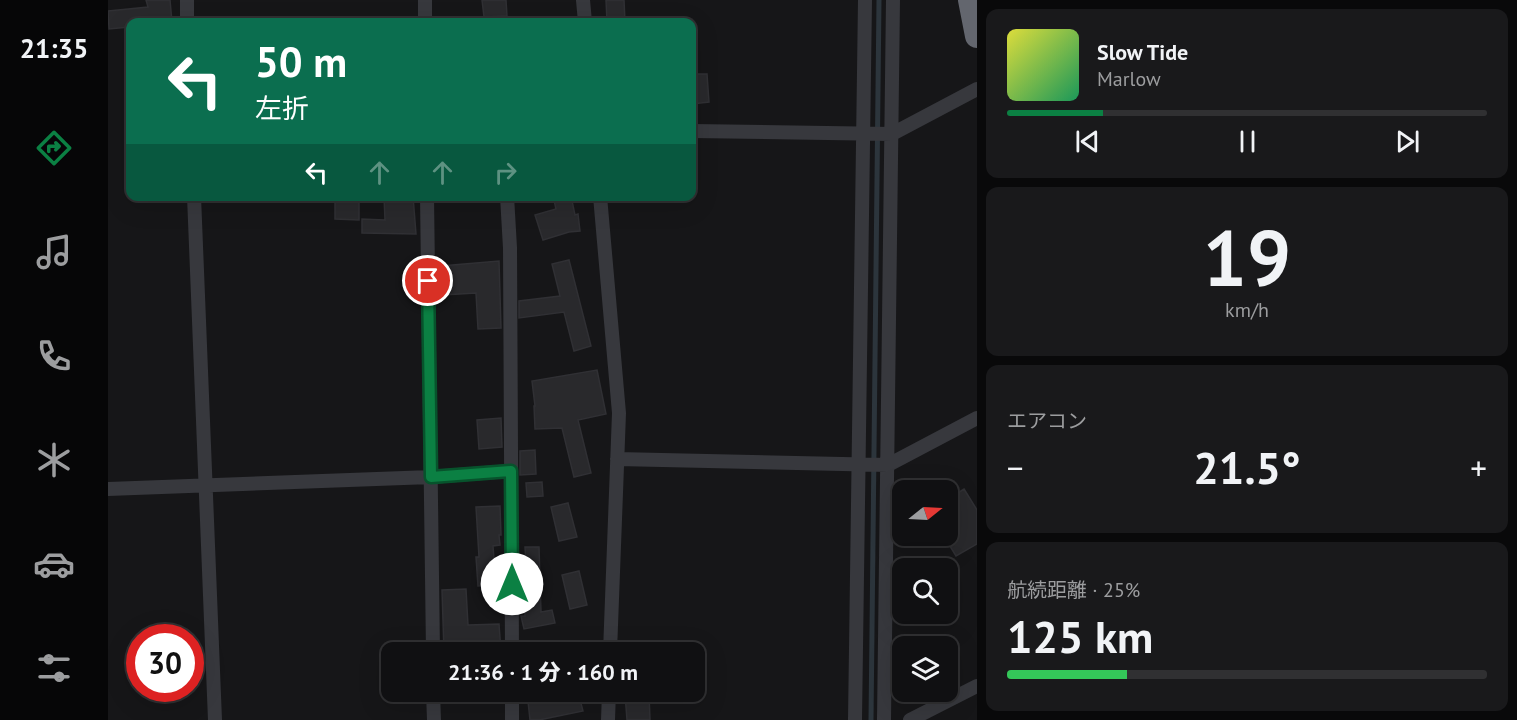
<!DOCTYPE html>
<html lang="ja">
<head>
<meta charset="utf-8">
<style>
  :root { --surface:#101012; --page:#19191b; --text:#f1f3f6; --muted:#9c9d9f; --line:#303032; --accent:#0b8043 }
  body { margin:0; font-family:"PT Sans","Noto Sans JP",sans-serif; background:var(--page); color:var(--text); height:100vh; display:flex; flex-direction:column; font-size:22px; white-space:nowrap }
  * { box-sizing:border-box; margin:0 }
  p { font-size:20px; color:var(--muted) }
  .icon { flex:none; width:33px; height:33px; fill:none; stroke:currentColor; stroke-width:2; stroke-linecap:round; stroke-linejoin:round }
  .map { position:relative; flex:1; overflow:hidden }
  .panel { display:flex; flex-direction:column; gap:9px; padding:9px; background:#09090a; width:540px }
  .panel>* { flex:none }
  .top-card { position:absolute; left:18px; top:18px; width:570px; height:183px; border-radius:12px; box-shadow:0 6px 24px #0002,0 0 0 2px var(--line); background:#0b6e4f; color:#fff; overflow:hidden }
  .needle { width:39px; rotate:72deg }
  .buttons { position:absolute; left:784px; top:480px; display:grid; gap:12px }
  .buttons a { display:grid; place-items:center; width:66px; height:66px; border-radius:12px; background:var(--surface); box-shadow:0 6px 24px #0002,0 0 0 2px var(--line); font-size:30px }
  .speed { position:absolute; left:18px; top:624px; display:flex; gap:12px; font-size:30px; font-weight:700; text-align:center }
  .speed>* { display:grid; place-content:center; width:78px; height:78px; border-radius:50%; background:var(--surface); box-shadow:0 6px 24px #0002,0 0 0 2px var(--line); line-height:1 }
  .speed .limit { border:9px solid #d22; background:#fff; color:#111 }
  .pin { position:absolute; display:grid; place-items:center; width:51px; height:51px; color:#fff; margin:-26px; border:3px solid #fff; border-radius:50%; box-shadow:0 2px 6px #0007 }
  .me { position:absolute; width:66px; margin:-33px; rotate:0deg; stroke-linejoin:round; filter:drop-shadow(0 0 4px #0008) }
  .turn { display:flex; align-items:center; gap:21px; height:126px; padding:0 30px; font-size:27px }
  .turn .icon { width:78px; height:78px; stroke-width:2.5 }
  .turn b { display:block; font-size:42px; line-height:51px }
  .lanes { display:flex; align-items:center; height:57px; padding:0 30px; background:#0003; justify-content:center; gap:30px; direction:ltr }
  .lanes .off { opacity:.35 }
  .big { font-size:45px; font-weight:800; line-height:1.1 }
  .panel .widget { flex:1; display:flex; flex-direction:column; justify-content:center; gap:9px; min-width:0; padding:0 21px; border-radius:12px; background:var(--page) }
  .panel .dial { align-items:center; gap:0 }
  .dial b { font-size:78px; line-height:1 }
  .song { display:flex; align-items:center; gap:18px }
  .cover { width:72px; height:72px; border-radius:9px; background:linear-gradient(135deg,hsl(60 70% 55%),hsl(150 70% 35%)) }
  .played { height:6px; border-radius:3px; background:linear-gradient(90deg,var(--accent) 20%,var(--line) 20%) }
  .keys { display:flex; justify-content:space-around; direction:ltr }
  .heat { display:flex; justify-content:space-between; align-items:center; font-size:33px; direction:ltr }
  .charge { height:9px; border-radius:4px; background:linear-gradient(90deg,#34c759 25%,var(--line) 0) }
  .trip { position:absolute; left:273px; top:642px; width:324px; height:60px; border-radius:12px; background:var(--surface); box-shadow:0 6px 24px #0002,0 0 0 2px var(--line); font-weight:800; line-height:60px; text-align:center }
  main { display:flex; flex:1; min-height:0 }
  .tabs { display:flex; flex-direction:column; width:108px; justify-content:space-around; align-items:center; background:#060607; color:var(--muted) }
  .tabs .icon { width:42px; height:42px }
  .tabs .current { color:var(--accent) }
  .tabs b { font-size:27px; color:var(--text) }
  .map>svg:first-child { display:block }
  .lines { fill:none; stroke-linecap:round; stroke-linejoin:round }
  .stream { stroke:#2c353c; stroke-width:5 }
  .building { fill:#29292c; stroke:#303034; stroke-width:1.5 }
  .street { stroke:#37383d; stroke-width:14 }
  .highway { stroke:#63666e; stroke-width:24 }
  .route-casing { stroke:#07532c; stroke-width:15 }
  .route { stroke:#0b8043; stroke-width:10 }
</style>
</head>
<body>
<main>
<nav class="tabs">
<b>21:35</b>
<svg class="icon current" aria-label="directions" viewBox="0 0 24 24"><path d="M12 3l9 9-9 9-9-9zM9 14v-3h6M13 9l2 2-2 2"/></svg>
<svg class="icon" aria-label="music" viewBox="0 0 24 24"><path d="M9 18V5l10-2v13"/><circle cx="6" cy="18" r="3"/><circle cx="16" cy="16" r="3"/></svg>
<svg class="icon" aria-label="phone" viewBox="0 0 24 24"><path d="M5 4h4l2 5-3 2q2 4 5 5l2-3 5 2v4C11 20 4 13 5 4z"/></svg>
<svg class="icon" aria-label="climate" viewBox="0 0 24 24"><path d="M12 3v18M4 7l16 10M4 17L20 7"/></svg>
<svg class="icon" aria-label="car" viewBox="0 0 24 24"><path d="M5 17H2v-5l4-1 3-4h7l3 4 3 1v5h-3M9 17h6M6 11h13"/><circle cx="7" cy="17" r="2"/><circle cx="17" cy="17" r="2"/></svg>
<svg class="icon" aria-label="filters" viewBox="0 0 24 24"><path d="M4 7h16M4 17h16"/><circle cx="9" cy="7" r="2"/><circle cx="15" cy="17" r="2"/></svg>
</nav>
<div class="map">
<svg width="869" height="720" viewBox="0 0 869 720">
  <rect width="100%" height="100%" fill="#161618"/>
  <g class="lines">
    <!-- stream -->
    <path class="stream" d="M 763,720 L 771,0"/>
  </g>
  <!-- building -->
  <path class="building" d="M 38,0 L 62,0 L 64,22 L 21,22 L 21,27 L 1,29 L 0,11 L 40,7 Z
    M 374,0 L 398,0 L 399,16 L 376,17 Z
    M 498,0 L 516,0 L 517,22 L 499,22 Z
    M 584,74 L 599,74 L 601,102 L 584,104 Z
    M 227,196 L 251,196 L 251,220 L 227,219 Z
    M 276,196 L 305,196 L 308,234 L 254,233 L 254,219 L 277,220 Z
    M 445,196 L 463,196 L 467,215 L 470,214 L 472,231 L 461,232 L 435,240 L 427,215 L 448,209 Z
    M 461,260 L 483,346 L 466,351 L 456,312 L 411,318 L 411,301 L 452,296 L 444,264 Z
    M 391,261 L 393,328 L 370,329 L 368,293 L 335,295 L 333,266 Z
    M 489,370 L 498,414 L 470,420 L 483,473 L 466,477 L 454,428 L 427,429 L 426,406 L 427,406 L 424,381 Z
    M 393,418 L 394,447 L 371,449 L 369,420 Z
    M 427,450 L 428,474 L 412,475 L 412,451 Z
    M 434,482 L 435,496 L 419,497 L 418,483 Z
    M 856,489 L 869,510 L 869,544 L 848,556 L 840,543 L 840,499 Z
    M 460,503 L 469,537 L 451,541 L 443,507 Z
    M 392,506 L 393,535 L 391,535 L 392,545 L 385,546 L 388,585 L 370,586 L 368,557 L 371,557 L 368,507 Z
    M 417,547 L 431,547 L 433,612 L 444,610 L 447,623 L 416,629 L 413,616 L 417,616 L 416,584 L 419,584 Z
    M 471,571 L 479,605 L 462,609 L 454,575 Z
    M 358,589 L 360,625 L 391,624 L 393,652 L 336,652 L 334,590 Z
    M 462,692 L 470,692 L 475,711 L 431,720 L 422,720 L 420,701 Z
    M 541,693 L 542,720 L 519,720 L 517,694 Z"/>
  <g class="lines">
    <!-- street -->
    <path class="street" d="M 79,0 L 79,22
      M 317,0 L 317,22
      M 475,0 L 477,22
      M 584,131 L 784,134 L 869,89
      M 86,196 L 107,720
      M 319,196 L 325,652
      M 399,196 L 402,248 L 404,652
      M 492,196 L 511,413 L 502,652
      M 509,459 L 780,465 L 869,418
      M 0,489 L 323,477 L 403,471
      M 325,692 L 326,720
      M 404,692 L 404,720
      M 500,720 L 501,692
      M 747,720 L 757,0
      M 776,720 L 785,0
      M 802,720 L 869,686"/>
    <!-- highway -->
    <path class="highway" d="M 862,0 L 869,36"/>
  </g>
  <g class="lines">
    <defs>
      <path id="route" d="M 320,281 L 323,477 L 403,471 L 404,584"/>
    </defs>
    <!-- route casing -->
    <use href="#route" class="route-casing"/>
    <!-- route -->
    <use href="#route" class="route"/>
  </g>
</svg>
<div class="buttons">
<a><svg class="needle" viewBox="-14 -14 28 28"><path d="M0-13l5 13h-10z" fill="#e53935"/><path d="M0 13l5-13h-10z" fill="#9c9d9f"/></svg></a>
<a><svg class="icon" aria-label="search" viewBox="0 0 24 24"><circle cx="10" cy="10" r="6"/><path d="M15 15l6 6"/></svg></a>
<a><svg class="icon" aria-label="layers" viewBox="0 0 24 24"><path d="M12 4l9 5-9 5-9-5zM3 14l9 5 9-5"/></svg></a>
</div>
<div class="speed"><div class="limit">30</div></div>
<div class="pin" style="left:320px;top:281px;background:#d93025"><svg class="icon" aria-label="arrive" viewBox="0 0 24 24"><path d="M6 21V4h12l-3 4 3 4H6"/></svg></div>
<svg class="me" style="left:404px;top:584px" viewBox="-20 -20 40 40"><circle r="19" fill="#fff"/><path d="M0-13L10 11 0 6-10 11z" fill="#0b8043"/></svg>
<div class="trip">21:36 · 1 分 · 160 m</div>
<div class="top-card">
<div class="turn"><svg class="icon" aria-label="left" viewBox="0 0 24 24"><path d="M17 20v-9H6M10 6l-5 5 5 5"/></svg><div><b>50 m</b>左折</div></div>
<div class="lanes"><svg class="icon" aria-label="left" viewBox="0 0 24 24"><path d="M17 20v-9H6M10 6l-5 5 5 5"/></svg><svg class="icon off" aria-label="ahead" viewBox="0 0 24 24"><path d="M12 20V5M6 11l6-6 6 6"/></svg><svg class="icon off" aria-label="ahead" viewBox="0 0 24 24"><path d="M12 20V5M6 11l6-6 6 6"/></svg><svg class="icon off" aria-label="right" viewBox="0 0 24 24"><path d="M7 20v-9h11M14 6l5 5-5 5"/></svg></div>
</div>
</div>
<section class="panel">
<div class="widget">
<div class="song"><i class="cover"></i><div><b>Slow Tide</b><p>Marlow</p></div></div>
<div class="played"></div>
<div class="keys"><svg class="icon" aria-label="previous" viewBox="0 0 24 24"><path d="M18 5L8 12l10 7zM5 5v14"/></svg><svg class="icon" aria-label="pause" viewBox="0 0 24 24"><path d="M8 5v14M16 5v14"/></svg><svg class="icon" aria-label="next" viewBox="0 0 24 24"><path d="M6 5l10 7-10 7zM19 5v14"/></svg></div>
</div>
<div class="widget dial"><b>19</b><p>km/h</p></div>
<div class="widget"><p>エアコン</p>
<div class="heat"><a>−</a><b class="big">21.5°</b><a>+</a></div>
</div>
<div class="widget"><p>航続距離 · 25%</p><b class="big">125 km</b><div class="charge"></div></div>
</section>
</main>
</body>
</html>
